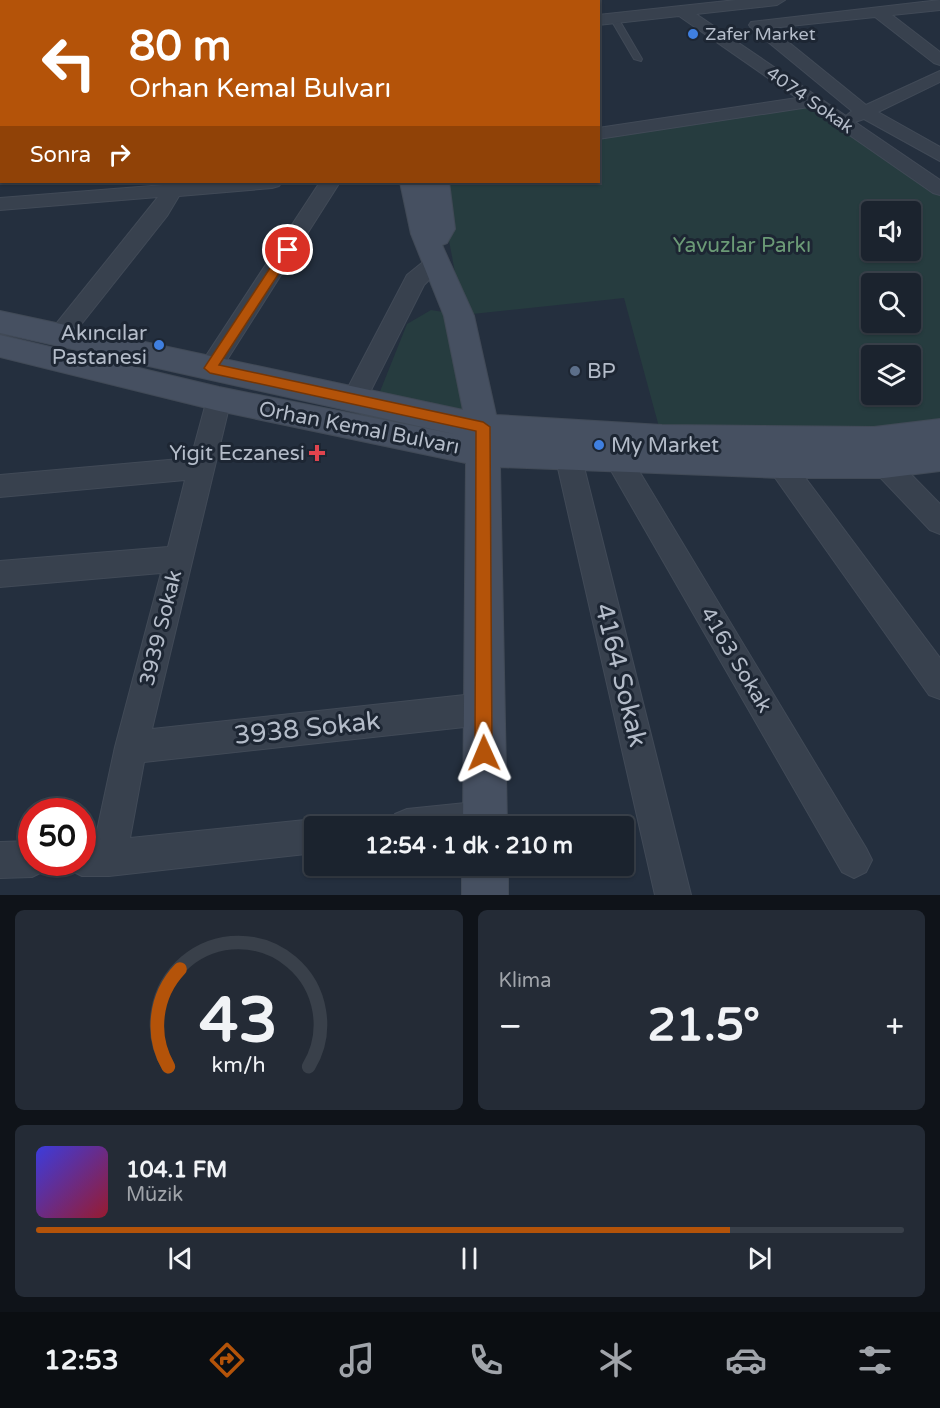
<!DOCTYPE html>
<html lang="tr">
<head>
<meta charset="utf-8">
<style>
  :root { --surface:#1b232e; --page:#242b36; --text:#f1f3f6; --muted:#a0a4aa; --line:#39404a; --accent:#b45309 }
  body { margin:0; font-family:"Varela Round",sans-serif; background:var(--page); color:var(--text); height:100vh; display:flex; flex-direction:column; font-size:22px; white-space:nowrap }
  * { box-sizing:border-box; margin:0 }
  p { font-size:20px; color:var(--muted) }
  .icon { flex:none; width:33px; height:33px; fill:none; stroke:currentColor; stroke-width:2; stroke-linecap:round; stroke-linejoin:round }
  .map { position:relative; height:895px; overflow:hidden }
  .sheet { display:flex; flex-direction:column; gap:15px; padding:15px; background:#0f1319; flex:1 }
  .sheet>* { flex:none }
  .hud { position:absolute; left:0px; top:0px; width:600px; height:183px; box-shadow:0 2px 4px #0004,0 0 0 2px var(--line); background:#b45309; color:#fff; overflow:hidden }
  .buttons { position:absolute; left:861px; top:201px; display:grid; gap:12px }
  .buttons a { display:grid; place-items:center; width:60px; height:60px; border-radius:6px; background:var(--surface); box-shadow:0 2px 4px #0004,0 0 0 2px var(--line); font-size:30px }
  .speed { position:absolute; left:18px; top:798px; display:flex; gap:12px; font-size:30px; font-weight:700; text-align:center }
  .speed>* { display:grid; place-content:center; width:78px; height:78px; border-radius:50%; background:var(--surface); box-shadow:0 2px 4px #0004,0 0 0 2px var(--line); line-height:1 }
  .speed .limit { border:9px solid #d22; background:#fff; color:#111 }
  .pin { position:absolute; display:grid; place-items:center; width:51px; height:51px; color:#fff; margin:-26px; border:3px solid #fff; border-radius:50%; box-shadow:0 2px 6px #0007 }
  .me { position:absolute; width:66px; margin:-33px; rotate:359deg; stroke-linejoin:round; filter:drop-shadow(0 0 4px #0008) }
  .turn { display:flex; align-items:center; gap:21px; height:126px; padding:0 30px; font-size:27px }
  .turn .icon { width:78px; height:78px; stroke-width:2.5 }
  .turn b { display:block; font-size:42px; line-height:51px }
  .then { display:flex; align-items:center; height:57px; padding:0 30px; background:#0003; gap:12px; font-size:22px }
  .big { font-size:45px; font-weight:800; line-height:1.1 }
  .sheet .card { flex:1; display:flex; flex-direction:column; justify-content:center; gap:9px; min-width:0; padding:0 21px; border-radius:9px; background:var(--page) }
  .sheet .dial { align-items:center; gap:0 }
  .dial svg { height:156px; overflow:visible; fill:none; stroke:var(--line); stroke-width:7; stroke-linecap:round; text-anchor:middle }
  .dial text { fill:var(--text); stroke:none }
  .song { display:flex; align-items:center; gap:18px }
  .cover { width:72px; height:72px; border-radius:9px; background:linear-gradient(135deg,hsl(240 70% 55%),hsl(350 70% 35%)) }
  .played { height:6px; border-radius:3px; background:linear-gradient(90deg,var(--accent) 80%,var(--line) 80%) }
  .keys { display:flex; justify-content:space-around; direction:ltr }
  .heat { display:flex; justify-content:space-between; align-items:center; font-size:33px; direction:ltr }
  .sheet .tiles { flex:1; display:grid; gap:15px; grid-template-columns:1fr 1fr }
  .card:last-child { grid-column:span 2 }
  .trip { position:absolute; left:304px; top:816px; width:330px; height:60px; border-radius:6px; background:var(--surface); box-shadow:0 2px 4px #0004,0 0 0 2px var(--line); font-weight:800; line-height:60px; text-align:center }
  .tab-bar { display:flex; height:96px; justify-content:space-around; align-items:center; background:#0b0e12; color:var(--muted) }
  .tab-bar .icon { width:42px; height:42px }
  .tab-bar .current { color:var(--accent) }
  .tab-bar b { font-size:27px; color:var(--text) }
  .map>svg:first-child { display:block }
  .green { fill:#263c3f; fill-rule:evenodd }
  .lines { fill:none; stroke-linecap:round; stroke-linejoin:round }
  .service-casing { stroke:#414a57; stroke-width:2 }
  .minor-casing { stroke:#414a57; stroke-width:2 }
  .secondary-casing { stroke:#414a57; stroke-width:2 }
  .path { stroke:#3f5557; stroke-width:2; stroke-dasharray:3 3; stroke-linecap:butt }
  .service { fill:#38414e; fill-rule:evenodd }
  .minor { fill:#38414e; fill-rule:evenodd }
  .secondary { fill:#465061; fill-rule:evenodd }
  .route { fill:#b45309; stroke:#753606; stroke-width:1.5 }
  .shop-dot { fill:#3f7fe0; stroke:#1d2633; stroke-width:2 }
  .service-dot { fill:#5c6f8a; stroke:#1d2633; stroke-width:2 }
  .health-dot { fill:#e0444e; stroke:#1d2633; stroke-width:2 }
  .labels { text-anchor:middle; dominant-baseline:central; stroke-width:6; stroke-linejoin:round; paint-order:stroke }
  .far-poi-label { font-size:18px; fill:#b4bcc9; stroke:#1d2633; text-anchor:start }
  .far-street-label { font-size:18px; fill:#b4bcc9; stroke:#1d2633 }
  .park-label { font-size:21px; fill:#6b9a76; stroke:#1d2633 }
  .poi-label { font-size:21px; fill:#b4bcc9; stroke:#1d2633; text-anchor:end }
  .street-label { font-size:21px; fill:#b4bcc9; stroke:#1d2633 }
  .near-street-label { font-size:26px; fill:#b4bcc9; stroke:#1d2633 }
</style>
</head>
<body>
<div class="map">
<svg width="940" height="895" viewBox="0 0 940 895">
  <rect width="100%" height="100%" fill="#242f3e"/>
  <!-- green -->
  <path class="green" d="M 812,101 L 940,188 L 940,431 L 662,438 L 624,298 L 463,315 L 438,182 L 598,182 L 599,136 ZM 872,212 L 910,212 L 910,250 L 872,250 ZM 872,284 L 910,284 L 910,322 L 872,322 ZM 872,356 L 910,356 L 910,394 L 872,394 Z
    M 431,310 L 443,312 L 469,418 L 377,399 L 407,324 Z"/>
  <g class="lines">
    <defs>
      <path id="service" d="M 611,16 L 618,18 L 642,59 L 641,61 L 634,59 L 610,18 Z"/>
      <path id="minor" d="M 69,0 L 85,0 L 69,2 Z
        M 194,0 L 210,0 L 210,2 L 194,2 Z
        M 353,0 L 394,0 L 352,2 Z
        M 736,0 L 785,0 L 777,5 L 696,14 L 846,116 L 852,111 L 751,28 L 749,25 L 751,22 L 940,0 L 940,10 L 892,15 L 940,52 L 940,65 L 934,63 L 875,17 L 771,28 L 866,105 L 940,71 L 940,82 L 878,112 L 940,147 L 940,161 L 864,119 L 855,122 L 940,180 L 940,195 L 933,193 L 809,107 L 598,139 L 598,128 L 797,98 L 679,16 L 598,25 L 598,15 Z
        M 0,19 L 2,19 L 2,29 L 0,29 Z
        M 0,117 L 2,117 L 2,127 L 0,127 Z
        M 165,182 L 282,182 L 279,186 L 272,188 L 179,196 L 167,216 L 68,341 L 60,343 L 52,341 L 49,335 L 52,329 L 158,197 L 0,210 L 0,198 L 164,185 Z
        M 320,182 L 340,182 L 218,374 L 210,377 L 202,374 L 198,368 L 202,362 Z
        M 435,256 L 442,258 L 446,263 L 424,285 L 363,406 L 354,409 L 345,406 L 342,399 L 407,275 L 428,258 Z
        M 219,389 L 228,392 L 231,399 L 152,729 L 483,693 L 494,698 L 499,709 L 494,720 L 483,725 L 144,762 L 130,838 L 315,819 L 328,826 L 315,826 L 315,853 L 109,876 L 82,876 L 70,870 L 66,862 L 82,862 L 82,840 L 95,840 L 115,747 L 161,573 L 0,587 L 0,561 L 168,547 L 185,480 L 0,497 L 0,475 L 191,458 L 207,399 L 210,392 Z
        M 568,444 L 577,448 L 581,455 L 691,895 L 655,895 L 555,455 L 559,448 Z
        M 618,448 L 627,451 L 866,848 L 872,860 L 866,872 L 854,878 L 842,872 L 609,467 L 605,459 L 609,451 Z
        M 780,453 L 789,456 L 940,658 L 940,699 L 929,695 L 771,472 L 767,464 L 771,456 Z
        M 884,453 L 893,456 L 940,504 L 940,534 L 930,530 L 875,472 L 871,464 L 875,456 Z
        M 485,801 L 497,806 L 502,818 L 499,826 L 390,826 L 395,814 L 407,809 Z
        M 32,841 L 32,862 L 48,862 L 44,871 L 32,877 L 0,878 L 0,842 Z"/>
      <path id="secondary" d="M 351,0 L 371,0 L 372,2 L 352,2 Z
        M 379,0 L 399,0 L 399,2 L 379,2 Z
        M 400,182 L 449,182 L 455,229 L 447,243 L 442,245 L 474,316 L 496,415 L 662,425 L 874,427 L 940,419 L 940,471 L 884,478 L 780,478 L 500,467 L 507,826 L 463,826 L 466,463 L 219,411 L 0,357 L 0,335 L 219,387 L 454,434 L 0,333 L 0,311 L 463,410 L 444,316 L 411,234 Z
        M 462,866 L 508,866 L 508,895 L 462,895 Z"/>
    </defs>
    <!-- service casing -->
    <use href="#service" class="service-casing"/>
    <!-- minor casing -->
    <use href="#minor" class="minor-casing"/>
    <!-- secondary casing -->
    <use href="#secondary" class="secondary-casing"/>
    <!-- path -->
    <path class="path" d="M 497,2 L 499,0"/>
    <!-- service -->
    <use href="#service" class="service"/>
    <!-- minor -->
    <use href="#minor" class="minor"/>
    <!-- secondary -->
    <use href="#secondary" class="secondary"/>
  </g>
  <!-- route -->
  <path class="route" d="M 288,246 L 294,250 L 219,365 L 483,422 L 490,427 L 492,753 L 490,759 L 484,761 L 478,759 L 475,753 L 476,431 L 210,373 L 204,368 L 284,247 Z"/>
  <!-- markers -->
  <g class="shop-dot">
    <circle cx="693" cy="34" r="6"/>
    <circle cx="159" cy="345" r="6"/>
    <circle cx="599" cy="445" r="6"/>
  </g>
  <circle class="service-dot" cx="575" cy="371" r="6"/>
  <path class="health-dot" d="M314 444h6v6h6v6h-6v6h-6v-6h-6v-6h6z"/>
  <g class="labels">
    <!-- far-poi labels -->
    <g class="far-poi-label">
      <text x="705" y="34">Zafer Market</text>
    </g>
    <!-- far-street labels -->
    <g class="far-street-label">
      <text transform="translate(810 100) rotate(35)">4074 Sokak</text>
    </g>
    <!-- park labels -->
    <g class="park-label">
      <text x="742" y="245">Yavuzlar Parkı</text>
    </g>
    <!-- poi labels -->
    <g class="poi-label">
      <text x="147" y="333">Akıncılar<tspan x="147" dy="24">Pastanesi</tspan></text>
      <text x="587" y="371" text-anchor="start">BP</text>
      <text x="611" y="445" text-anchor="start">My Market</text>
      <text x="305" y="453">Yigit Eczanesi</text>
    </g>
    <!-- street labels -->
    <g class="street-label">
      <text transform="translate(359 428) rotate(11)">Orhan Kemal Bulvarı</text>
      <text transform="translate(161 628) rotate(-76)">3939 Sokak</text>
      <text transform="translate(736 660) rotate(59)">4163 Sokak</text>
    </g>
    <!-- near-street labels -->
    <g class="near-street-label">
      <text transform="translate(621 675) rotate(76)">4164 Sokak</text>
      <text transform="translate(307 728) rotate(-6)">3938 Sokak</text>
    </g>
  </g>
</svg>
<div class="buttons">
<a><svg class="icon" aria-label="sound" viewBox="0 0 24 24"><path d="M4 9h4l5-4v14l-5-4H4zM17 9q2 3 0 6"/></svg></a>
<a><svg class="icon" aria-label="search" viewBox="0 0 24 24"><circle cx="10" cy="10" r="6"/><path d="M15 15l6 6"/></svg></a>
<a><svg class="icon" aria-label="layers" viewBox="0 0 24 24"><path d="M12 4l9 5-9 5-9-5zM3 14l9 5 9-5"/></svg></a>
</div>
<div class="speed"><div class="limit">50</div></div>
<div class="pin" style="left:288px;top:250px;background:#d93025"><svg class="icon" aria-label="arrive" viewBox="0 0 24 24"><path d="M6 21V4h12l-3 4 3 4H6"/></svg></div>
<svg class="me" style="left:484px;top:753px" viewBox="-20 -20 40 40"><path d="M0-17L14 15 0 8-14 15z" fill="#b45309" stroke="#fff" stroke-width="4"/></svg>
<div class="trip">12:54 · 1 dk · 210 m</div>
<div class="hud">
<div class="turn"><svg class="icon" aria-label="left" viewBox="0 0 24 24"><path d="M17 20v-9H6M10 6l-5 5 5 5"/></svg><div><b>80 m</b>Orhan Kemal Bulvarı</div></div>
<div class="then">Sonra<svg class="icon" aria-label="right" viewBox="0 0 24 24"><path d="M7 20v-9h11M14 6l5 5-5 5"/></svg></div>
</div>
</div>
<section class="sheet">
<div class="tiles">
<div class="card dial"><svg viewBox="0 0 100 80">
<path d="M14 69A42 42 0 1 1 86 69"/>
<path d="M14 69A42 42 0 0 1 20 19" stroke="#b45309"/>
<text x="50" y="56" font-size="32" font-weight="700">43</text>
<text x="50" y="72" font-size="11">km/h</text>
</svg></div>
<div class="card"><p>Klima</p>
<div class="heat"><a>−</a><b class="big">21.5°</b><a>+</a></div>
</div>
<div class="card">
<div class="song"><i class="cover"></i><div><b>104.1 FM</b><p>Müzik</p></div></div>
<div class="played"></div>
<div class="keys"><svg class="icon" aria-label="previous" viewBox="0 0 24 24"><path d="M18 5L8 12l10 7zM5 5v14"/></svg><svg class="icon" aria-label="pause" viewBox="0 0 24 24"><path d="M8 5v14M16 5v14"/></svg><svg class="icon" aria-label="next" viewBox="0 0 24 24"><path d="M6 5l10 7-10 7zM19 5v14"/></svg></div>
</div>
</div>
</section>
<nav class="tab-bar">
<b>12:53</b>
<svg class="icon current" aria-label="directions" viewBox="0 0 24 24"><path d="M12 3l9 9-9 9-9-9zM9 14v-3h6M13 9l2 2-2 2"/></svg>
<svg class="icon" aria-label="music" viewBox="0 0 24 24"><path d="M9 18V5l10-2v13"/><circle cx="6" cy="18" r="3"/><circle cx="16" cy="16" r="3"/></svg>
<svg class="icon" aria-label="phone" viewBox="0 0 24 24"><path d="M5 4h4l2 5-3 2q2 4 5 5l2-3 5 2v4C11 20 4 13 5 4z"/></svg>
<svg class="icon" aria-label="climate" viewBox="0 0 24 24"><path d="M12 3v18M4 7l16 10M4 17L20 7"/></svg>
<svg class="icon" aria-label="car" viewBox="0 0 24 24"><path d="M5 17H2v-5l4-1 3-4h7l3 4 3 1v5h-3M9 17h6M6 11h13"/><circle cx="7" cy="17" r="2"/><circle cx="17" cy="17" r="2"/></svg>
<svg class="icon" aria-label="filters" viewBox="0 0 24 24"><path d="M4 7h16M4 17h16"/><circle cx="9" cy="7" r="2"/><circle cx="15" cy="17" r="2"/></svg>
</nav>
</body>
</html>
